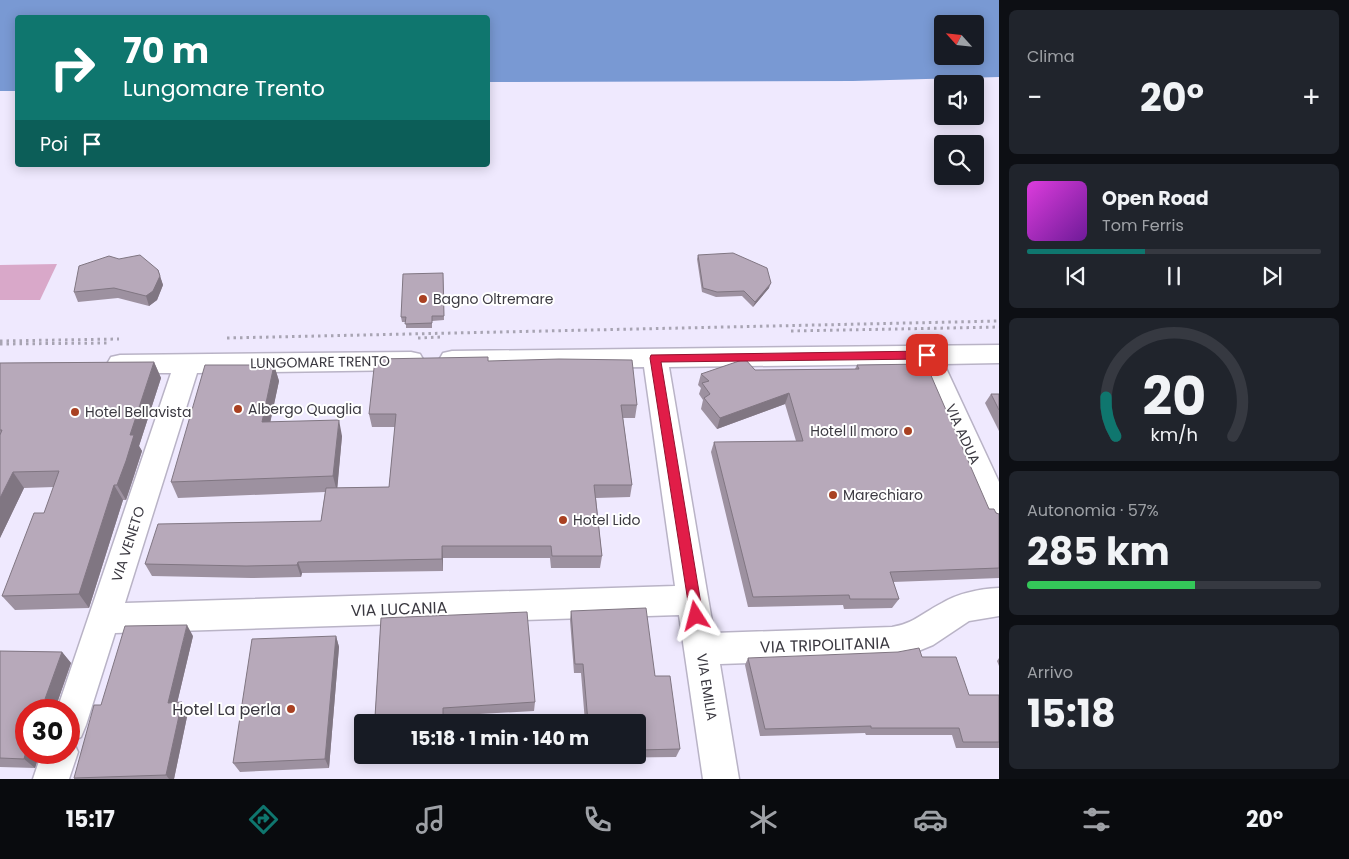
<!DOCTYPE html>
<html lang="it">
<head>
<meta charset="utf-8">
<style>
  :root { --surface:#171b24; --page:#20242c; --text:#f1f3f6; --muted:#9ea1a6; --line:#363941; --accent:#0f766e }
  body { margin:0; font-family:Poppins,sans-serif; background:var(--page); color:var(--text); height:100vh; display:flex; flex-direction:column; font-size:19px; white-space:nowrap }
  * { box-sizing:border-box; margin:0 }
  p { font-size:16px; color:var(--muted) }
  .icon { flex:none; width:28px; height:28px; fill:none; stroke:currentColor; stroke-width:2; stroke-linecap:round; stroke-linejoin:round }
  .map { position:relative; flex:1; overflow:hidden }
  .details { display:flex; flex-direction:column; gap:10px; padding:10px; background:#0d0f14; width:350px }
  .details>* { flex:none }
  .guide { position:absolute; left:15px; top:15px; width:475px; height:152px; border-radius:5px; box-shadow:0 2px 12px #0003; background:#0f766e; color:#fff; overflow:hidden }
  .needle { width:32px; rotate:297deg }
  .fabs { position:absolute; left:934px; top:15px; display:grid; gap:10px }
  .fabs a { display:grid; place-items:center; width:50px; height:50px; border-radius:5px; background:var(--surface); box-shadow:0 2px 12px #0003; font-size:25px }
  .speed { position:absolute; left:15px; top:699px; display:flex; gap:10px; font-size:25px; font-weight:700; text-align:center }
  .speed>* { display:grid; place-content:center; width:65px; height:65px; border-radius:50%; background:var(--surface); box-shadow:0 2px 12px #0003; line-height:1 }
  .speed .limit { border:8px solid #d22; background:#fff; color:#111 }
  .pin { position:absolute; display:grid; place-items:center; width:42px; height:42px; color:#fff; margin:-21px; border-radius:10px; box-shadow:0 2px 8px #0006 }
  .me { position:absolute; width:55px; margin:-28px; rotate:351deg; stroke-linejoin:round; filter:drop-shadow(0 0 4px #0008) }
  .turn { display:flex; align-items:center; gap:18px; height:105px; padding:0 25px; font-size:22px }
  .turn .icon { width:65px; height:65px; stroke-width:2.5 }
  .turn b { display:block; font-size:35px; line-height:42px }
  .then { display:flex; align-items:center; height:48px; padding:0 25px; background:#0003; gap:10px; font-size:19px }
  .big { font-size:38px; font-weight:700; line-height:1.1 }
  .details .tile { flex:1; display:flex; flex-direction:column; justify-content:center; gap:8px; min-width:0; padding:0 18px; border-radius:8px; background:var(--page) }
  .details .dial { align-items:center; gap:0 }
  .dial svg { height:130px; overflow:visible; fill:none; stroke:var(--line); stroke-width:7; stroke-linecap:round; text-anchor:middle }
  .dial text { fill:var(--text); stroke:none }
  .song { display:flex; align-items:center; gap:15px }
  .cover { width:60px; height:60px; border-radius:8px; background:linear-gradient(135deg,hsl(300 70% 55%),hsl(280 70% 35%)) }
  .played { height:5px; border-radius:2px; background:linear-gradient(90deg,var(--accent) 40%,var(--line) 40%) }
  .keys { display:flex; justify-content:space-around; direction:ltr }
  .heat { display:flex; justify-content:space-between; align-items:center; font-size:28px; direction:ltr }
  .charge { height:8px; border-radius:4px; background:linear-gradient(90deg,#34c759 57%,var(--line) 0) }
  .trip { position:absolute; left:354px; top:714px; width:292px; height:50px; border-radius:5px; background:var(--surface); box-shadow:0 2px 12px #0003; font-weight:700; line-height:50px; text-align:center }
  .tab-bar { display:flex; height:80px; justify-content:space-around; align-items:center; background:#090b0e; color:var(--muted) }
  .tab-bar .icon { width:35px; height:35px }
  .tab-bar .on { color:var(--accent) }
  .tab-bar b { font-size:22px; color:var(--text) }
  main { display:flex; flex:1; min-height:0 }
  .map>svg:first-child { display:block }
  .green { fill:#d9a8c9 }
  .water { fill:#7999d3; fill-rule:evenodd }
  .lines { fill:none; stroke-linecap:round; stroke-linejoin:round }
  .street-casing { stroke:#b9b3c6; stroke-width:3 }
  .path { stroke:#a8a4b3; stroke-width:3; stroke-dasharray:2.5 4; stroke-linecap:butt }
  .street { fill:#fff; fill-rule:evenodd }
  .wall { fill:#9d91a0 }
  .shaded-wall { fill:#807682 }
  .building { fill:#b7a9ba; stroke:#807682 }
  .route { fill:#e11d48; stroke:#92132f }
  .poi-dot { fill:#a94122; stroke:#fff; stroke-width:2 }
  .labels { text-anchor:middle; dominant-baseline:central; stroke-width:4; stroke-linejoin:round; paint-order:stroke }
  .poi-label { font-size:14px; fill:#3b3941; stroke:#fff; text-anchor:start }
  .street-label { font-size:14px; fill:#3b3941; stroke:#fff }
  .near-street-label { font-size:16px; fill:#3b3941; stroke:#fff }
  .near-poi-label { font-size:16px; fill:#3b3941; stroke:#fff; text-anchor:end }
</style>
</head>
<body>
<main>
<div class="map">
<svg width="999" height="779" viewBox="0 0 999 779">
  <rect width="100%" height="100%" fill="#efe9fe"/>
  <!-- green -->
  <path class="green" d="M 57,264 L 40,300 L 0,300 L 0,265 Z"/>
  <!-- water -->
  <path class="water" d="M 0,0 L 999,0 L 999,77 L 853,81 L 488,82 L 488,18 L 18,18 L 17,91 L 0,91 ZM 942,24 L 975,24 L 975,56 L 942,56 Z"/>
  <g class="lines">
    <defs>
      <path id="street" d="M 999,345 L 999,363 L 944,364 L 999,482 L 999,525 L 989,522 L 918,364 L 669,367 L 714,633 L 892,627 C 913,624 924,612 942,603 C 959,593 979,589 999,588 L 999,616 L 969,621 L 933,645 L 911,654 L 892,658 L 720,664 L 739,779 L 703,779 L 679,615 L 115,633 L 86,725 L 81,737 L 73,741 L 78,752 L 69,779 L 33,779 L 42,752 L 69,752 L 69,710 L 57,710 L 171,373 L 120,373 L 111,371 L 107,364 L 111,357 L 120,355 L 411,352 L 420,354 L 424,361 L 420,368 L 411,370 L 197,373 L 125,603 L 675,586 L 644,367 L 452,369 L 443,367 L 439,360 L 443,353 L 452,351 Z"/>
    </defs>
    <!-- street casing -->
    <use href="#street" class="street-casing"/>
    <!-- path -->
    <path class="path" d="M 791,331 L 999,327
      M 227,338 L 999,321
      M 418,338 L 442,337
      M 0,341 L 119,339
      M 0,344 L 107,343"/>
    <!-- street -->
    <use href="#street" class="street"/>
  </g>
  <!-- wall -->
  <path class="wall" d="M 698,255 L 769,288 L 753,307 L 742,296 L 716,297 L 702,292 L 697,259 Z
    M 158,270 L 163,285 L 157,300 L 149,306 L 118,298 L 78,302 L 74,292 Z
    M 443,273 L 444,320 L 432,321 L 432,328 L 406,328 L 406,322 L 402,322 L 401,317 Z
    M 488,361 L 637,405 L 635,418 L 623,418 L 632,485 L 630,497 L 596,498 L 602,556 L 600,568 L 551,568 L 550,558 L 443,558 L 443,571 L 302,573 L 301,577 L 251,578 L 152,576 L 145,564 L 321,521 L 325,492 L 178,498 L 171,482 L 274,365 L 279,381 L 270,422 L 342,436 L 337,488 L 389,487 L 395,427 L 372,427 L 369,414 Z
    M 154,362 L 161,378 L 139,446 L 142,451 L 134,476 L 126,500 L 123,500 L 89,608 L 15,610 L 2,596 L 44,513 L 54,487 L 24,488 L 0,538 L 0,363 Z
    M 857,365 L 989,509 L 999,514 L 999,578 L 893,582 L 899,599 L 892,608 L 844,609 L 843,605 L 748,607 L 711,452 L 714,442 L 796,441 L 785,404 L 717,429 L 701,409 L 703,400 L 699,394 L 701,388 L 698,385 L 701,374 L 755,370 L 855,369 Z
    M 991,394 L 999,394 L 999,431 L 985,403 Z
    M 571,611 L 655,676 L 680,749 L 676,757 L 588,758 L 588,755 L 638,755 L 638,722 L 585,722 L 581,673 L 574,673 L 570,620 Z
    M 381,618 L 535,702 L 534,711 L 444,716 L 444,722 L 376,722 L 375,717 Z
    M 193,636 L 177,703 L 188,712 L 174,779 L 74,779 L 74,778 L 101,705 Z
    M 336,636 L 339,647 L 329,768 L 240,772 L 233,763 Z
    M 0,651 L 62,652 L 71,663 L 55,709 L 57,710 L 26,710 L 26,752 L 40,752 L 35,768 L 0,767 Z
    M 922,657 L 969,695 L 999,695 L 999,748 L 956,748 L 952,735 L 866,735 L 865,733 L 760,736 L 745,665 L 748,658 Z
    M 999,658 L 999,666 L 997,661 Z"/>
  <!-- shaded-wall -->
  <path class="shaded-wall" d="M 158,270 L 163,285 L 157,300 L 149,306 L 146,296 Z
    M 771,283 L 769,288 L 753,307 L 755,302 Z
    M 154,362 L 161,378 L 139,446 L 142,451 L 126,500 L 117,485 L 130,435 Z
    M 274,365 L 279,381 L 267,438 L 262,422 Z
    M 789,393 L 785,404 L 717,429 L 720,418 Z
    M 339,420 L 342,436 L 337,492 L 333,476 Z
    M 13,472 L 24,488 L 0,538 L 0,498 Z
    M 114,485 L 123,500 L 89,608 L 79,594 Z
    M 442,546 L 443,558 L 443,571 L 442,559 Z
    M 298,562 L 302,573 L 301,577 L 297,565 Z
    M 187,625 L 193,636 L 175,712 L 168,703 Z
    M 336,636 L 339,647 L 329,768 L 325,759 Z
    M 62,652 L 71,663 L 55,709 L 57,710 L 46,710 L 45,699 Z
    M 182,702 L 188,712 L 174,779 L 169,779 L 166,775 Z
    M 26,752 L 40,752 L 35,768 L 24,759 Z"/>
  <!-- building -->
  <path class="building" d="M 733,253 L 767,268 L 771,283 L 755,302 L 744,291 L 717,292 L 703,288 L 698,255 Z
    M 140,255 L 158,270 L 160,276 L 153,291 L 146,296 L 114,288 L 74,292 L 79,266 L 109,256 L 119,259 Z
    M 443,273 L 444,316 L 432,316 L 432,323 L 405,324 L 406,317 L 401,317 L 403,274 Z
    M 488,357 L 488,361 L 559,359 L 632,360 L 637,405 L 621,405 L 632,485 L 594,485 L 602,556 L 552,556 L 551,546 L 442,546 L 442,559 L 298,562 L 297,565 L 246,566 L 145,564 L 158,524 L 321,521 L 326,488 L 389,487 L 396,414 L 369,414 L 375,359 Z
    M 745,359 L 755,370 L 859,369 L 857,365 L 926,364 L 989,509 L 994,509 L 996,513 L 999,514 L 999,568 L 890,572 L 899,599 L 850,599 L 849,595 L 753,597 L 714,442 L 803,441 L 789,393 L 720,418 L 704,398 L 710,394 L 702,383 L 709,381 L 701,374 Z
    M 154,362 L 130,435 L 134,435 L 126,461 L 117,485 L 114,485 L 79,594 L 2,596 L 34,513 L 44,513 L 59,471 L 13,472 L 0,498 L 0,435 L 2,430 L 0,430 L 0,363 Z
    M 205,365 L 274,365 L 262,422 L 339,420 L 333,476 L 171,482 Z
    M 991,394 L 999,394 L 999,410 Z
    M 646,608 L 655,676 L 670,676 L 680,749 L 638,750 L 638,722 L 588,722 L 583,664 L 575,664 L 571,611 Z
    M 527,612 L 535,702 L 443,708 L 443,715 L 375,717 L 381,618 Z
    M 187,625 L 168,703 L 182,702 L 166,775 L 74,778 L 94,705 L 101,705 L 125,626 Z
    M 336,636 L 325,759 L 233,763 L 252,639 Z
    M 919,648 L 922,657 L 956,657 L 969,695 L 999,695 L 999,742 L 963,742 L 959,728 L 871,728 L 871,726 L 765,729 L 748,658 L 898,652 Z
    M 0,651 L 62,652 L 45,699 L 49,702 L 46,710 L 26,710 L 26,751 L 24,759 L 0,758 Z"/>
  <!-- route -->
  <path class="route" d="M 927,351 L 933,355 L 927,359 L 661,362 L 703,616 L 701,621 L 696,623 L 691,621 L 650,358 L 651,355 Z"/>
  <!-- markers -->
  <g class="poi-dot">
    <circle cx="423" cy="299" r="5"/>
    <circle cx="238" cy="409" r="5"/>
    <circle cx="75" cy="412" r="5"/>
    <circle cx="908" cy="431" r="5"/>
    <circle cx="833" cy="495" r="5"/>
    <circle cx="563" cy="520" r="5"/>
    <circle cx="291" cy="709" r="5"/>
  </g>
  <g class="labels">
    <!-- poi labels -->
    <g class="poi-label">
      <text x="433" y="299">Bagno Oltremare</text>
      <text x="248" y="409">Albergo Quaglia</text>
      <text x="85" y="412">Hotel Bellavista</text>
      <text x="898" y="431" text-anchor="end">Hotel Il moro</text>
      <text x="843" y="495">Marechiaro</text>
      <text x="573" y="520">Hotel Lido</text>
    </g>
    <!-- street labels -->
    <g class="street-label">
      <text transform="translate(320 362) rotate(-1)">LUNGOMARE TRENTO</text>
      <text transform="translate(963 434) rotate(66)">VIA ADUA</text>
      <text transform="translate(128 544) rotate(-72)">VIA VENETO</text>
      <text transform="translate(707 687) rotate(81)">VIA EMILIA</text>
    </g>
    <!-- near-street labels -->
    <g class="near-street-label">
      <text transform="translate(399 609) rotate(-2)">VIA LUCANIA</text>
      <text transform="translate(825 645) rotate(-2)">VIA TRIPOLITANIA</text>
    </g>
    <!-- near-poi labels -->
    <g class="near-poi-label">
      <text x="281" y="709">Hotel La perla</text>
    </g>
  </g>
</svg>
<div class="fabs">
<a><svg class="needle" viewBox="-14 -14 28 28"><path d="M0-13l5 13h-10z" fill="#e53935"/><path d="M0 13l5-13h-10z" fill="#9ea1a6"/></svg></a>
<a><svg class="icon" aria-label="sound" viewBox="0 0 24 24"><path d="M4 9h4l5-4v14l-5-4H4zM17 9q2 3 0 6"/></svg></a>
<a><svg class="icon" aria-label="search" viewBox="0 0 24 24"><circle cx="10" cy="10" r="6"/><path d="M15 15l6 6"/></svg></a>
</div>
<div class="speed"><div class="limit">30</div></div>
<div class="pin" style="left:927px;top:355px;background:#d93025"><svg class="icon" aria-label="arrive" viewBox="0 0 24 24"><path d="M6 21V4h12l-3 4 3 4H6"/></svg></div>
<svg class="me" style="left:696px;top:616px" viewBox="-20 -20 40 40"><path d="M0-17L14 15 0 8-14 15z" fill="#e11d48" stroke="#fff" stroke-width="4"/></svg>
<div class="trip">15:18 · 1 min · 140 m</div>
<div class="guide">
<div class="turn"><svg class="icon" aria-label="right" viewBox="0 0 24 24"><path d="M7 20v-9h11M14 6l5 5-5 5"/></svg><div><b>70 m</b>Lungomare Trento</div></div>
<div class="then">Poi<svg class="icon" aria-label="arrive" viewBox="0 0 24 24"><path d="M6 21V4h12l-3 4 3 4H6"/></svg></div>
</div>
</div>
<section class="details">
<div class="tile"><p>Clima</p>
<div class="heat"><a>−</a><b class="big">20°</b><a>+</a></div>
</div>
<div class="tile">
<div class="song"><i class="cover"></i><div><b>Open Road</b><p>Tom Ferris</p></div></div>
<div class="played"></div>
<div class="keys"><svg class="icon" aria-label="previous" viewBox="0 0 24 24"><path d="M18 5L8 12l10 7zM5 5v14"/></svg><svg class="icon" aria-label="pause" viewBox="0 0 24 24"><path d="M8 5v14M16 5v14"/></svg><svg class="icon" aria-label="next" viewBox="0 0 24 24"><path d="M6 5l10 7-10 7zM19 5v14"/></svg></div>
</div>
<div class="tile dial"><svg viewBox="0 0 100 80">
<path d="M14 69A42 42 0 1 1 86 69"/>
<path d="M14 69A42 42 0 0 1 8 45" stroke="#0f766e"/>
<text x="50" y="56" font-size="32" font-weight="700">20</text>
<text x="50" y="72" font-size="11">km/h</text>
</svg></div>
<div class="tile"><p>Autonomia · 57%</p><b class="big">285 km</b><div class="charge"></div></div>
<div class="tile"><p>Arrivo</p><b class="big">15:18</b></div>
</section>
</main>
<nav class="tab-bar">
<b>15:17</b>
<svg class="icon on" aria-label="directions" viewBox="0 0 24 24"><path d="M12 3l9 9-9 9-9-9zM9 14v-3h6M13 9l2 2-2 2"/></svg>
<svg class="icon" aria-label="music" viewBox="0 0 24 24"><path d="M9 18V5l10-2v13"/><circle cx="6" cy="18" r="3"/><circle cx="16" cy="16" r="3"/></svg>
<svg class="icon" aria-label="phone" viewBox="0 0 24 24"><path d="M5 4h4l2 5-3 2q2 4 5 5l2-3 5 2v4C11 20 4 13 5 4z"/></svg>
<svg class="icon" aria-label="climate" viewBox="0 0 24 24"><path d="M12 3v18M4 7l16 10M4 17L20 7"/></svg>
<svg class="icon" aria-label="car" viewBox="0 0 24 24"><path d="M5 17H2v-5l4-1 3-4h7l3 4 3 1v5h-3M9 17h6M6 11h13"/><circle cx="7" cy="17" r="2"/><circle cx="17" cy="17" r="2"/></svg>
<svg class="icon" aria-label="filters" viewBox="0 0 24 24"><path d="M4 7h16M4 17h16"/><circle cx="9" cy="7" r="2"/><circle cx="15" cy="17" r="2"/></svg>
<b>20°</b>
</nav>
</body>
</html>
